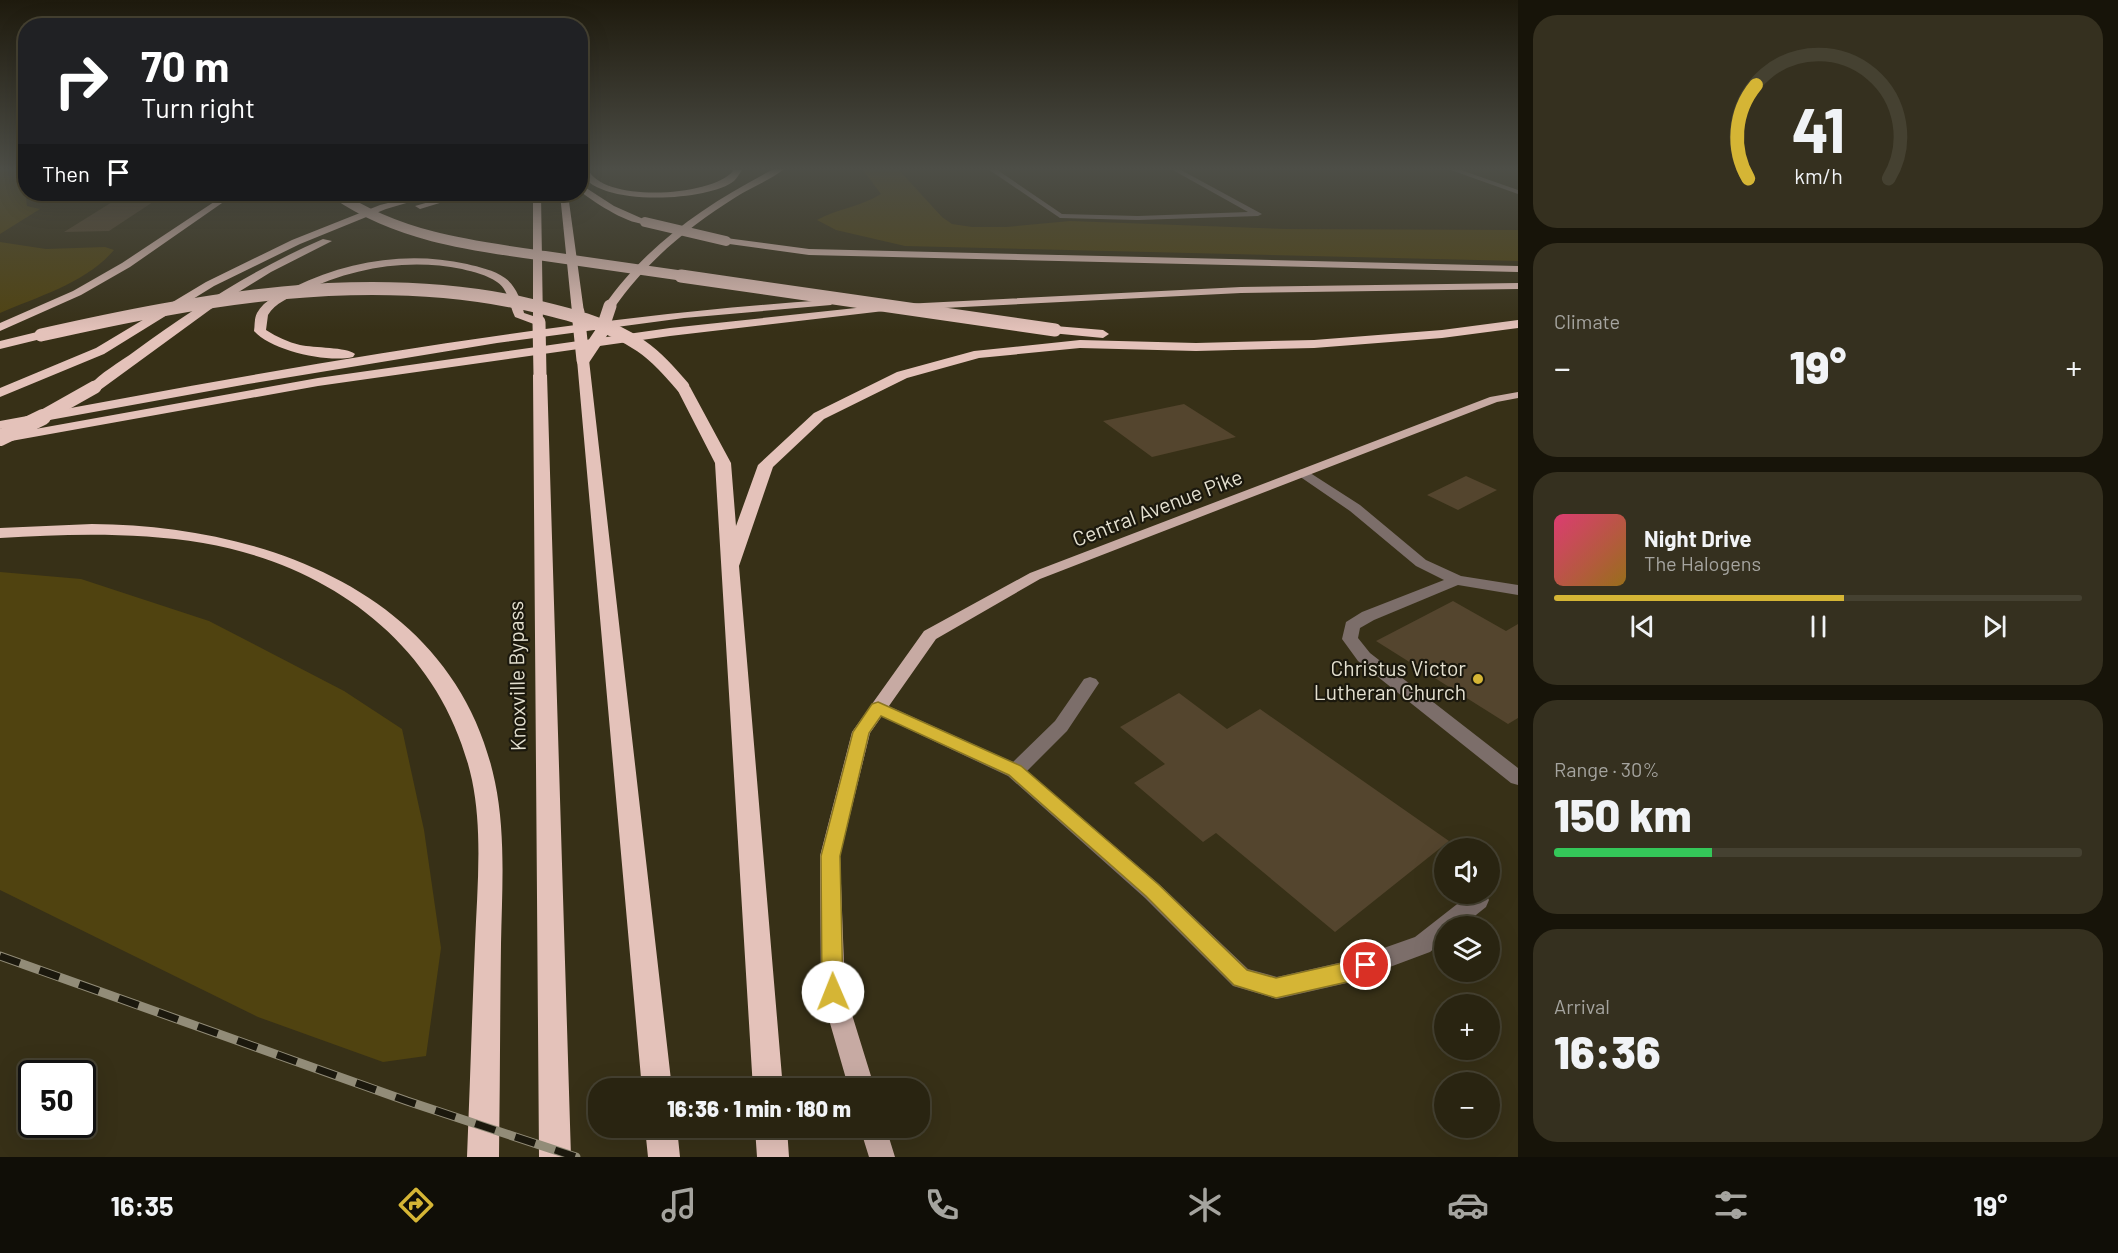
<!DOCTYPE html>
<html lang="en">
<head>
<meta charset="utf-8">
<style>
  :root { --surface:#292411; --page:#35301f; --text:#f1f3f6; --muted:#a5a49f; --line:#454131; --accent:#d5b535 }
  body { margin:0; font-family:Barlow,sans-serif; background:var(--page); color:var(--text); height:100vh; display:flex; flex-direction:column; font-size:22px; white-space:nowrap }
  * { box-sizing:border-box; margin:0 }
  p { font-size:20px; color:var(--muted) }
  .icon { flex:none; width:33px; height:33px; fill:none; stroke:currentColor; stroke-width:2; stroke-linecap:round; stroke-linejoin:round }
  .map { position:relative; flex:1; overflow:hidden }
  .panel { display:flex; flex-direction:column; gap:15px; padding:15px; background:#171409; width:600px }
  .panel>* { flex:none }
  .hud { position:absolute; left:18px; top:18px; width:570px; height:183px; border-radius:24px; box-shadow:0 6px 24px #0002,0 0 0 2px var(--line); background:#202124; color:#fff; overflow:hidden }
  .buttons { position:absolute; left:1434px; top:838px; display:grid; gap:12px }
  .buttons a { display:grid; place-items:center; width:66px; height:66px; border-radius:50%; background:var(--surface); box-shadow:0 6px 24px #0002,0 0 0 2px var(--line); font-size:30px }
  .speed { position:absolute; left:18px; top:1060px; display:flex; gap:12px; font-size:30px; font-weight:700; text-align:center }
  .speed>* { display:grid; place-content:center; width:78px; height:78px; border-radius:50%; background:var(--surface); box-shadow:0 6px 24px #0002,0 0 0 2px var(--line); line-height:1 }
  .speed .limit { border:3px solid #111; border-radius:9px; background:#fff; color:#111 }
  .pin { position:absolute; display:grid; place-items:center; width:51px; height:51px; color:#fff; margin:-26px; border:3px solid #fff; border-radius:50%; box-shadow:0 2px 6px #0007 }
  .me { position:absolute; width:66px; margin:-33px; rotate:359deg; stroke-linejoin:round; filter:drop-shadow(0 0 4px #0008) }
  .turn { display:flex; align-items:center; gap:21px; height:126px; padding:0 24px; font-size:27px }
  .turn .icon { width:78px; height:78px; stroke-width:2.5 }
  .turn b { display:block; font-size:42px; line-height:51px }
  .then { display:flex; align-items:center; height:57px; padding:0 24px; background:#0003; gap:12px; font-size:22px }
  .big { font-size:45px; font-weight:800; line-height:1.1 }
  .panel .tile { flex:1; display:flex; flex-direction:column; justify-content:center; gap:9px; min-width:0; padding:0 21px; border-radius:24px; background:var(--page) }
  .panel .dial { align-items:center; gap:0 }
  .dial svg { height:156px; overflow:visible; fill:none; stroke:var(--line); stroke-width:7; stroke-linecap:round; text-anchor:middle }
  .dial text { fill:var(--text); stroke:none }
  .song { display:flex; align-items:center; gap:18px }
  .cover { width:72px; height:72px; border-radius:9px; background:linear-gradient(135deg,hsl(340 70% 55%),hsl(40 70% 35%)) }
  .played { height:6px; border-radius:3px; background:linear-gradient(90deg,var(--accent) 55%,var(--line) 55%) }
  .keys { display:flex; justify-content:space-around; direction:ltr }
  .heat { display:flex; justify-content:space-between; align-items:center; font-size:33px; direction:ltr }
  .charge { height:9px; border-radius:4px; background:linear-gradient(90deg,#34c759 30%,var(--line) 0) }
  .trip { position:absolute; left:588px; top:1078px; width:342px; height:60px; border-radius:24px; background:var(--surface); box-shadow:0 6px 24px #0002,0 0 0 2px var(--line); font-weight:800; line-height:60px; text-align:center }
  .tabs { display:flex; height:96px; justify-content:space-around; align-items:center; background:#100e07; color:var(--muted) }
  .tabs .icon { width:42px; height:42px }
  .tabs .active { color:var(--accent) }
  .tabs b { font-size:27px; color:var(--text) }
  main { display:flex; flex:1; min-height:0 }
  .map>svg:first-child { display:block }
  .green { fill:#504310 }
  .building { fill:#54452e }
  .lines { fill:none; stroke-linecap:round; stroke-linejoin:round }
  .minor { fill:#7c6e6a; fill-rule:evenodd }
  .major { fill:#c7aaa3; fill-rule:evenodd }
  .highway { fill:#e4c2ba; fill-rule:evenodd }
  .rail-casing { stroke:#928c78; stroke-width:9 }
  .rail { stroke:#1b180d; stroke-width:7; stroke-dasharray:21; stroke-linecap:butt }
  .highway-bridge-far2 { stroke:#e4c2ba; stroke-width:10 }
  .highway-bridge-far1 { stroke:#e4c2ba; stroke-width:13 }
  .highway-bridge { stroke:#e4c2ba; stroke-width:16 }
  .route { fill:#d5b535; stroke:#8a7622; stroke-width:1.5 }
  .poi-dot { fill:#d5b535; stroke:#1b180d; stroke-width:2 }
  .labels { text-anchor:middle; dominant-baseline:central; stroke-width:4.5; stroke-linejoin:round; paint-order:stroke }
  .street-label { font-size:21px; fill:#e4e0d0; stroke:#1b180d }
  .poi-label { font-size:21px; fill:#e4e0d0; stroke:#1b180d; text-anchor:end }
</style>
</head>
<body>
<main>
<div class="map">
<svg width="1518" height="1157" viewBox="0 0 1518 1157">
  <rect width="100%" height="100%" fill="#373017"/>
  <!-- green -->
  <path class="green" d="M 0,169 L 25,169 L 26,194 L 31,194 L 26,198 L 27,206 L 40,209 L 0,234 Z
    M 862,169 L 898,169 L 942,217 L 952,224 L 972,227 L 1006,227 L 1070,221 L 1285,229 L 1518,230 L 1518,261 L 905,246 L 836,230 L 817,220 C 838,208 861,207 881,194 Z
    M 0,242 L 46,249 L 105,247 L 114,250 C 86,283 39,296 0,313 Z
    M 0,572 L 81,579 L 209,621 L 344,691 L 402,729 L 424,830 L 441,948 L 426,1056 L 383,1062 L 258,1017 L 0,890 Z"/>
  <!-- building -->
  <path class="building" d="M 125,194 L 165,194 L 109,231 L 64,232 Z
    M 1184,404 L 1236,437 L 1152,457 L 1103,421 Z
    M 1466,476 L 1497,490 L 1458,510 L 1427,495 Z
    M 1453,601 L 1506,631 L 1518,624 L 1518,718 L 1508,724 L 1376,641 Z
    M 1179,693 L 1227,729 L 1260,709 L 1449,841 L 1335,932 L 1216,833 L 1203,842 L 1134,783 L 1165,764 L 1120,727 Z"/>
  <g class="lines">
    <!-- minor -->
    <path class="minor" d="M 988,169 L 996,169 L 1062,214 L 1138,216 L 1248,212 L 1171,169 L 1179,169 L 1262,214 L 1258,216 L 1138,220 L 1060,218 Z
      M 1448,169 L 1458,169 L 1518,190 L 1518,194 Z
      M 1304,469 L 1360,505 L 1426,560 L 1461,576 L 1518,585 L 1518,595 L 1458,585 L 1374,620 L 1360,628 L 1358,638 L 1370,653 L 1518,768 L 1518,785 L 1511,783 L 1358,661 L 1342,639 L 1346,622 L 1362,612 L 1444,580 L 1416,566 L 1350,511 L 1299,476 L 1298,473 L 1299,470 Z
      M 1090,677 L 1096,679 L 1099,683 L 1067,731 L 1027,771 L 1159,884 L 1248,969 L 1277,977 L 1347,961 L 1415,937 L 1470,894 L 1486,894 L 1489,900 L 1486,907 L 1461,927 L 1444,927 L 1444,940 L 1430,952 L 1347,983 L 1277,999 L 1233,986 L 1145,898 L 1008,776 L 872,712 L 869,708 L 872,704 L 878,702 L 884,704 L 1013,762 L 1055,721 L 1084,679 Z"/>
    <!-- major -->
    <path class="major" d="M 1518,392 L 1518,398 L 1497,402 L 1040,579 L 936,639 L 870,733 L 840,856 L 845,992 L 875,1089 L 849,1089 L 821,992 L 820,856 L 852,732 L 924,631 L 1030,573 L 1490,397 Z
      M 860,1128 L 886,1128 L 895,1157 L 869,1157 Z"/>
    <!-- highway -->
    <path class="highway" d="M 580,169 L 588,169 C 602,203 712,197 733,171 L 731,169 L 742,170 C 740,173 737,178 734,181 C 709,202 589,208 580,169 Z
      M 774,169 L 784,169 C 771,180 751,187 736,197 C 688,227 646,262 614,308 L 606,308 L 604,306 C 647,244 708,203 774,169 Z
      M 580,184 L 614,206 L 650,222 C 637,231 592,201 580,191 Z
      M 226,194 L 235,194 L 130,267 L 81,295 L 0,331 L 0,323 L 73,291 L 122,263 Z
      M 424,194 L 437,194 L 386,209 L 300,244 L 214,286 L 104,354 L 0,397 L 0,388 L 96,348 L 206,282 L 292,240 L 380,205 Z
      M 457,194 L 469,194 L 420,209 L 415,206 Z
      M 533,194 L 541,194 L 543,325 L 539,326 L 515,317 C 509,305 509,290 497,282 C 487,275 474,272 462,269 C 407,258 352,268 302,292 C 290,297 275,303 268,315 L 266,330 C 277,337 288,342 300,345 C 314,348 347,347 355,354 L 353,357 C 328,363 272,351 254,331 C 255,325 254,319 257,313 C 264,300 280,293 294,287 C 348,261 407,251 467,264 C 479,267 494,270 505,278 C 516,286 521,300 524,313 L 533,316 Z
      M 560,194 L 568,194 L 584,312 L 578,316 L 572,312 Z
      M 726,238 L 809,249 L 1518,266 L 1518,272 L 809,255 L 722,243 L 722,239 Z
      M 323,239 L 332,241 L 271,272 L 211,309 L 100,390 L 95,391 L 88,387 C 100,373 120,362 135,351 C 195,307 256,268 323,239 Z
      M 1518,283 L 1518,289 L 1241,293 L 884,311 L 670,336 L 318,386 L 0,443 L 0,435 L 2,435 L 318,378 L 670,328 L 884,305 L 1241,287 Z
      M 827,300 L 833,303 L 831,305 L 684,318 L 497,343 L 248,384 L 0,429 L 0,421 C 274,370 549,319 827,300 Z
      M 1518,320 L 1518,328 L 1442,338 L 1314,348 L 1196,351 L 1080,348 L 979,358 L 907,378 L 824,419 L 773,467 L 739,566 L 783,1089 L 753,1089 L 715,463 L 676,387 L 678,384 L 683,383 L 690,387 L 731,463 L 736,526 L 758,465 L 814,413 L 897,372 L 974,351 L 1080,340 L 1196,343 L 1314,340 L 1442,330 Z
      M 1055,326 L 1103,330 L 1109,334 L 1103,338 L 1051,333 L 1051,327 Z
      M 41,331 L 45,332 L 45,338 L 0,349 L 0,341 Z
      M 583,356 L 589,360 L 672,1089 L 642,1089 L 577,360 Z
      M 540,371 L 547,375 L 571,1157 L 539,1157 L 533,375 Z
      M 92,524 C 264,525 456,593 495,782 C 506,835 502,891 501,944 C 500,1015 500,1086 499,1157 L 467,1157 C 470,1086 472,1015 475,944 C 477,891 483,833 472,780 C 443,647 332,565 203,543 C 135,532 68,534 0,538 L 0,528 Z
      M 645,1128 L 677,1128 L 680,1157 L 648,1157 Z
      M 755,1128 L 787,1128 L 789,1157 L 757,1157 Z"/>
    <defs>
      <path id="rail" d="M 0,956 L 407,1101 L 576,1157"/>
    </defs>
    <!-- rail casing -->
    <use href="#rail" class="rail-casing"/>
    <!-- rail -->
    <use href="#rail" class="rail"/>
    <!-- highway-bridge-far2 -->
    <path class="highway-bridge-far2" d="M 336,194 C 398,237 473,246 545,256 C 594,263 643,270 691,277
      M 645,222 L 726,241"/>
    <!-- highway-bridge-far1 -->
    <path class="highway-bridge-far1" d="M 681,276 L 1055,330
      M 578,312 L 583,360
      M 539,322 L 540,375
      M 41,335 C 201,299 364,269 526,304 C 565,313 608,323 641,346 C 657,357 670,372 683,387
      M 583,360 L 601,333 L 610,306
      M 40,418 L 95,387"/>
    <!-- highway-bridge -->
    <path class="highway-bridge" d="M 0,438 L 43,417"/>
  </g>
  <!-- sky -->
  <linearGradient id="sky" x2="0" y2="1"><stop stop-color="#1e1a0d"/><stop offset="0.51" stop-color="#4d4e47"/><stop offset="1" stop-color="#4d4e47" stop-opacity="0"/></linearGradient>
  <rect width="1518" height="331" fill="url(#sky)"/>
  <!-- route -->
  <path class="route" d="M 878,702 L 1021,766 L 1159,885 L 1247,970 L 1276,978 L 1347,962 L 1366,956 L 1373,958 L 1376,965 L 1373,972 L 1347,982 L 1276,998 L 1234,985 L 1146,896 L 1009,775 L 881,716 L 869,733 L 840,856 L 843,992 L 840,999 L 833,1002 L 825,999 L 822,992 L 821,856 L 853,732 L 872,704 Z"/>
  <!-- markers -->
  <circle class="poi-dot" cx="1478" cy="679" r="6"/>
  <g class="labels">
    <!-- street labels -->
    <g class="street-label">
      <text transform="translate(1157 507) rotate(-21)">Central Avenue Pike</text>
      <text transform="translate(516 676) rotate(-91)">Knoxville Bypass</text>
    </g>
    <!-- poi labels -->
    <g class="poi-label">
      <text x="1466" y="667">Christus Victor<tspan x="1466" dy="24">Lutheran Church</tspan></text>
    </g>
  </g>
</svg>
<div class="buttons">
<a><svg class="icon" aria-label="sound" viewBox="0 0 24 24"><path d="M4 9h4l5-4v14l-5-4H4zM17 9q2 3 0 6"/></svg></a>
<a><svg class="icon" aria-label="layers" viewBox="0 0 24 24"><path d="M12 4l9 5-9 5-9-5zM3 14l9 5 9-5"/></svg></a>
<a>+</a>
<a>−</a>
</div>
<div class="speed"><div class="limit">50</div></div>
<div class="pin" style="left:1366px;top:965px;background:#d93025"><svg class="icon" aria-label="arrive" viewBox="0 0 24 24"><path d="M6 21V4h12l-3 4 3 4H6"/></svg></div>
<svg class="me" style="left:833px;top:992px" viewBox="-20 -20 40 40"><circle r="19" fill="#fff"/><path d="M0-13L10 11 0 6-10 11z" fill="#d5b535"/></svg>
<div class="trip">16:36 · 1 min · 180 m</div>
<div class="hud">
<div class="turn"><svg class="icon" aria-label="right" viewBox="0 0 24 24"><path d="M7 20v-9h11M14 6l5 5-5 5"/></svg><div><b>70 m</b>Turn right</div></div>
<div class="then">Then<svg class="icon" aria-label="arrive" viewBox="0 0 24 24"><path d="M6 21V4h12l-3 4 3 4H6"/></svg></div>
</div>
</div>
<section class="panel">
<div class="tile dial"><svg viewBox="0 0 100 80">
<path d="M14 69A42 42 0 1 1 86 69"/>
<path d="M14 69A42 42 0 0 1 18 21" stroke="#d5b535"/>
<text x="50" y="56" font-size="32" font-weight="700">41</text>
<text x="50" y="72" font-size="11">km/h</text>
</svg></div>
<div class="tile"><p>Climate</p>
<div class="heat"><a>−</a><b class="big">19°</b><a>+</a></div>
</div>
<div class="tile">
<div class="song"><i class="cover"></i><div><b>Night Drive</b><p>The Halogens</p></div></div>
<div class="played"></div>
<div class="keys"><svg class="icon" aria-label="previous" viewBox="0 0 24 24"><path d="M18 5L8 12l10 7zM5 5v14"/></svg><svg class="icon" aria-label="pause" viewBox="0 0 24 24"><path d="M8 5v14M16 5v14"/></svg><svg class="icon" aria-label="next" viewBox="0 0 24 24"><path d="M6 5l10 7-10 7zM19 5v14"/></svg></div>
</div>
<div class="tile"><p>Range · 30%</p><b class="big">150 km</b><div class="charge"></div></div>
<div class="tile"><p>Arrival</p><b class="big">16:36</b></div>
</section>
</main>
<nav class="tabs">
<b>16:35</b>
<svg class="icon active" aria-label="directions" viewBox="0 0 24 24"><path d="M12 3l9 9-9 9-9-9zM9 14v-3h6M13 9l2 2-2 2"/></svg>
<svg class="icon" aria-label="music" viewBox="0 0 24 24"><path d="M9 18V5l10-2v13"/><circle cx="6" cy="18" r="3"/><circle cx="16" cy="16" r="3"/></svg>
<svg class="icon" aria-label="phone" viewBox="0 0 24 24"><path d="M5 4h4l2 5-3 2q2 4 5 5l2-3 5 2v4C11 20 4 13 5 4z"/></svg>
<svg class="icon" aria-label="climate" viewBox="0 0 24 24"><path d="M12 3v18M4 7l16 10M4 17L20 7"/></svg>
<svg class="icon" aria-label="car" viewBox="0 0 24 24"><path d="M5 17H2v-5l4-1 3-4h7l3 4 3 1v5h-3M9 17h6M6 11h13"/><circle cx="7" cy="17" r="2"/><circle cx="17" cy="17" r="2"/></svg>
<svg class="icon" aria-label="filters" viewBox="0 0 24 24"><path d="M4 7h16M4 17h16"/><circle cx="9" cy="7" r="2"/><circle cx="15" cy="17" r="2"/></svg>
<b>19°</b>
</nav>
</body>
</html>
